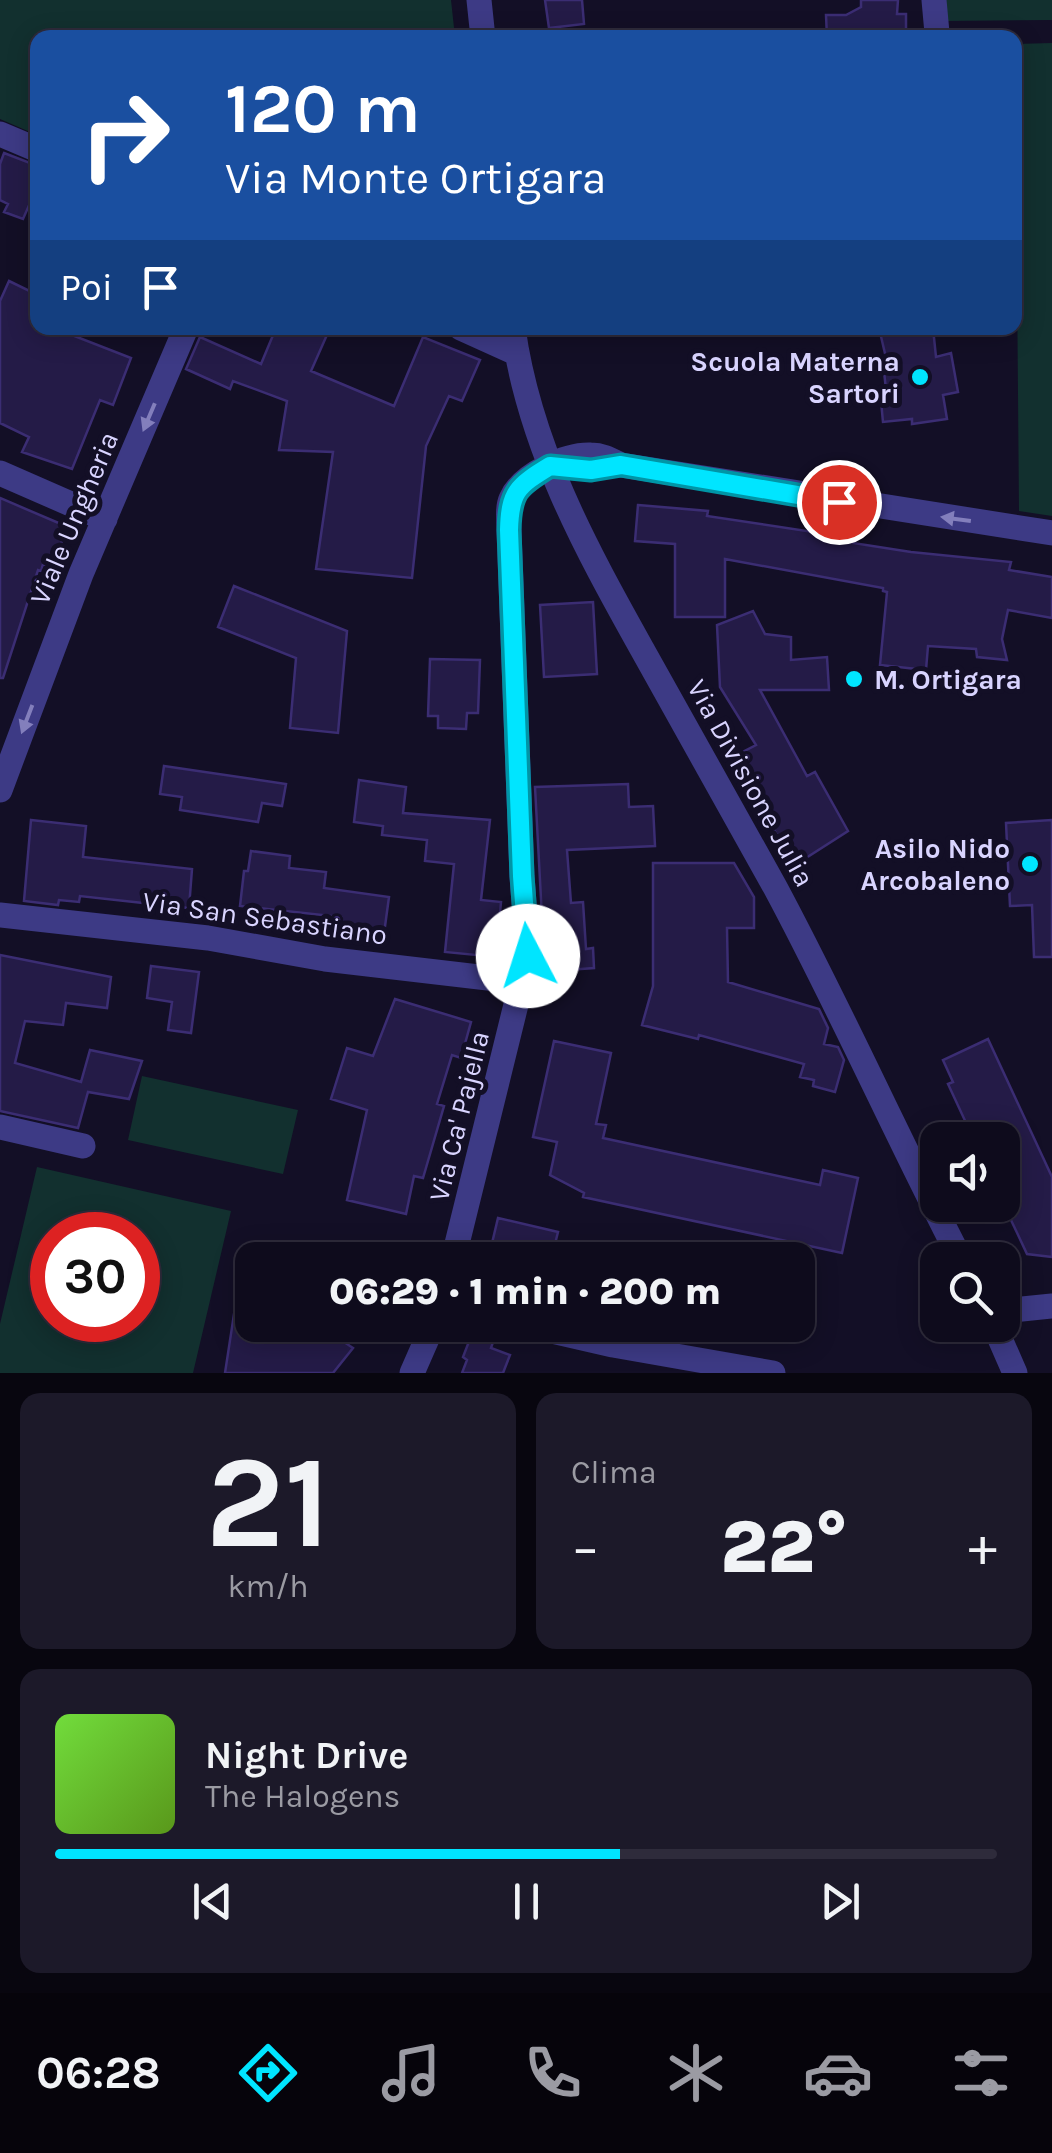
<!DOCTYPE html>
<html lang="it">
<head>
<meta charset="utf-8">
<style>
  :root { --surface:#0e0b1c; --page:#1c1929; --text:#f1f3f6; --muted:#9b9ba3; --line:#2e2b3b; --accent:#00e5ff }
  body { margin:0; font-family:Karla,sans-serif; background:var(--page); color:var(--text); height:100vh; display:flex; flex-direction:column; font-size:38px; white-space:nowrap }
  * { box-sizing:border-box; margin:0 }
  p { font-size:32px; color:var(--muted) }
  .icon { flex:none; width:55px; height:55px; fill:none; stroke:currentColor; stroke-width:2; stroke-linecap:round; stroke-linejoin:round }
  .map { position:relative; height:1373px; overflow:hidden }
  .side { display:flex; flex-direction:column; gap:20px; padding:20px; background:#08060f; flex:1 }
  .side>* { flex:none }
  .guide { position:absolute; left:30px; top:30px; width:992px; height:305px; border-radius:20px; box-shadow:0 5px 25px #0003,0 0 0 2px var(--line); background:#1a4fa0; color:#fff; overflow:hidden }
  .buttons { position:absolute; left:920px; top:1122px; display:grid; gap:20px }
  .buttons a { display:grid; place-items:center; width:100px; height:100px; border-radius:20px; background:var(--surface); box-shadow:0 5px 25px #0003,0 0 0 2px var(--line); font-size:50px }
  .speed { position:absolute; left:30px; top:1212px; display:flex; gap:20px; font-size:50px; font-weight:700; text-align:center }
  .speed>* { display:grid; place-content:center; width:130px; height:130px; border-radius:50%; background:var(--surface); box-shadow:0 5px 25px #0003,0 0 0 2px var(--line); line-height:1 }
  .speed .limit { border:15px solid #d22; background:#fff; color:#111 }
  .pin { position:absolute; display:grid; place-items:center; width:85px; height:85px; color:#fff; margin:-42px; border:5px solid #fff; border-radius:50%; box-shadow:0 2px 10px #0007 }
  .me { position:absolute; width:110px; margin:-55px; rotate:355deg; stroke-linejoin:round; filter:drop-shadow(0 0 8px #0008) }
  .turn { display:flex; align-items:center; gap:35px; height:210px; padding:0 30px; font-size:45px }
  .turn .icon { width:130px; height:130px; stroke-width:2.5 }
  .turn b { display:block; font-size:70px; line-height:85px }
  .then { display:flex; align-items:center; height:95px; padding:0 30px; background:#0003; gap:20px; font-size:38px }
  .big { font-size:75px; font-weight:800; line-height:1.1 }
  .side .card { flex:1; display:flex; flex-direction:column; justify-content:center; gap:15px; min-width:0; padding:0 35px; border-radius:20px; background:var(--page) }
  .side .dial { align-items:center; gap:0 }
  .dial b { font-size:130px; line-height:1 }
  .song { display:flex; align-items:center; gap:30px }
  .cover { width:120px; height:120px; border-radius:15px; background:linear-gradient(135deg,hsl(100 70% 55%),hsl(90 70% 35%)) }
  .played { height:10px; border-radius:5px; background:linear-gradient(90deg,var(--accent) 60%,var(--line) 60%) }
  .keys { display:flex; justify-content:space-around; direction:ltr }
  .heat { display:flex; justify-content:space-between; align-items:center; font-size:55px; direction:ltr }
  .side .tiles { flex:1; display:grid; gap:20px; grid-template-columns:1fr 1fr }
  .card:last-child { grid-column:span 2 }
  .trip { position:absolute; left:235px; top:1242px; width:580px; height:100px; border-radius:20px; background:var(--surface); box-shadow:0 5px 25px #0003,0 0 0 2px var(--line); font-weight:800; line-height:100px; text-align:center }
  .tab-bar { display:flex; height:160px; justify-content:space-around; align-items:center; background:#06040b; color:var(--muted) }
  .tab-bar .icon { width:70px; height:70px }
  .tab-bar .selected { color:var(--accent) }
  .tab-bar b { font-size:45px; color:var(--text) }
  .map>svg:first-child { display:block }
  .green { fill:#12302f; fill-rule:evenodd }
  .building { fill:#241b47; stroke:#3b2d73; stroke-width:2.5 }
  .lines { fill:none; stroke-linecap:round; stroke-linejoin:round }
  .street { stroke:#3d3a85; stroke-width:25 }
  .oneway { fill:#837fbc }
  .route-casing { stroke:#0095a6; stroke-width:25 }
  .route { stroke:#00e5ff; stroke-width:18 }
  .poi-dot { fill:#00e5ff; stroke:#130f26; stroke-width:4 }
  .labels { text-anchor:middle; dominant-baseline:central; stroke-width:10; stroke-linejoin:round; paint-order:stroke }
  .poi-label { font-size:28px; font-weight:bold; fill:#d9d4ff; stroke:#130f26; text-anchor:end }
  .street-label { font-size:28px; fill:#d9d4ff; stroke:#130f26 }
</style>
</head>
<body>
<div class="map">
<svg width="1052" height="1373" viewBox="0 0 1052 1373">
  <rect width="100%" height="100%" fill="#130f26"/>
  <!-- green -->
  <path class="green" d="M 0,0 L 451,0 L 455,37 L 38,38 L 37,135 L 0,119 Z
    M 940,0 L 1052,0 L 1052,20 L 941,21 Z
    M 1052,43 L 1052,516 L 1019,511 L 1015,44 Z
    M 142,1076 L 298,1110 L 283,1174 L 128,1140 Z
    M 37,1167 L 231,1211 L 193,1373 L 0,1373 L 0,1324 ZM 52,1235 L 138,1235 L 138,1320 L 52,1320 Z"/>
  <!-- building -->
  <path class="building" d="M 545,0 L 582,0 L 584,24 L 549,28 Z
    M 861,0 L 898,0 L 897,14 L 906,14 L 906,38 L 827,38 L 826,15 L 846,15 L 861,7 Z
    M 4,153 L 38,166 L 38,185 L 23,219 L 4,212 L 8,204 L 0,200 L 0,164 Z
    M 9,281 L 38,295 L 38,328 L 54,328 L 131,358 L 113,405 L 100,400 L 72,469 L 22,452 L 29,437 L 0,423 L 0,301 Z
    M 276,328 L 330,328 L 311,371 L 394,406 L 423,337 L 480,360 L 462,401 L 449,396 L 426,446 L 412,578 L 316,569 L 333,452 L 279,450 L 287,401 L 233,381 L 230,389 L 186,369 L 200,337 L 261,364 Z
    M 879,328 L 933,328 L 936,357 L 951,353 L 958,392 L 943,395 L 947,419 L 912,424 L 912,419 L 883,422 L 881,401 L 887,399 L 883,362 L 887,362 Z
    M 0,498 L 68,527 L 51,568 L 43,564 L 41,571 L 38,570 L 3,678 L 0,678 Z
    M 638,505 L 708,511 L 707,516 L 853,538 L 853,543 L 911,552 L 1011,562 L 1009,570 L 1052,577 L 1052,618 L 1008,610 L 1002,639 L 1007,660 L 977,657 L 976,649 L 928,646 L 926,670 L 880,665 L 887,592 L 883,591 L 883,588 L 725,559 L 725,617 L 675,617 L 675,544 L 635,541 Z
    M 234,586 L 347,631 L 338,733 L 290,728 L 296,658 L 218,627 Z
    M 593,602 L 597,674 L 544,677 L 540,605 Z
    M 753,611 L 765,634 L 791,637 L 791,660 L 827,657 L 829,690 L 760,690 L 807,776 L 815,772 L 848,831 L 795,865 L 731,758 L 756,745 L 720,687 L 717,625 Z
    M 430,659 L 480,660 L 478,713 L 467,713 L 466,729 L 438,728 L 438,716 L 428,716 Z
    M 164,766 L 286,784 L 282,806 L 262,803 L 258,822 L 180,810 L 182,797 L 160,794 Z
    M 359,780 L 406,787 L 403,813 L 490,820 L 481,900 L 501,902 L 496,957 L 445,952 L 454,864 L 425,861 L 427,840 L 382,835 L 383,826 L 354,822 Z
    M 628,784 L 629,807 L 653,806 L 655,846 L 567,850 L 571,903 L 583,902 L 586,949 L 593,948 L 594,968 L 541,972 L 544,955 L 535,787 Z
    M 31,820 L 86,826 L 83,857 L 192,869 L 189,908 L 80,896 L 79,902 L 59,900 L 58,905 L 24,901 Z
    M 1052,820 L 1052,957 L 1034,957 L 1032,905 L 1010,906 L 1006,823 Z
    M 251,851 L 290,856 L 289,868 L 326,872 L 324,888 L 389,897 L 383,941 L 338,935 L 341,917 L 240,906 L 244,871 L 248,871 Z
    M 653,863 L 734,863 L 754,897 L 754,928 L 727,928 L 728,982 L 819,1009 L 828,1028 L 824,1044 L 838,1047 L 844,1060 L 835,1092 L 813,1086 L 814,1080 L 800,1077 L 804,1064 L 699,1035 L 698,1039 L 642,1025 L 653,986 Z
    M 0,955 L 111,977 L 107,1008 L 66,1003 L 63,1025 L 25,1021 L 15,1063 L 81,1082 L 90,1050 L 142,1061 L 129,1099 L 88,1092 L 78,1128 L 0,1111 Z
    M 151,966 L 199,972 L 191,1033 L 168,1030 L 172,1002 L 147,998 Z
    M 395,999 L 471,1022 L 461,1058 L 452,1055 L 437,1104 L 444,1106 L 423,1178 L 414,1176 L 406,1214 L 347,1200 L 367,1110 L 331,1099 L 347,1048 L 373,1056 Z
    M 988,1039 L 1052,1177 L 1052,1257 L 1027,1254 L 1002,1201 L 1002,1140 L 974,1140 L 948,1084 L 953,1082 L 943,1060 Z
    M 554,1041 L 611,1053 L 596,1124 L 606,1125 L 603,1138 L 820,1185 L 823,1170 L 858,1178 L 842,1253 L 583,1197 L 584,1193 L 550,1175 L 557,1142 L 533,1137 Z
    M 498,1218 L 558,1232 L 551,1260 L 488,1260 Z
    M 240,1275 L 252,1276 L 252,1325 L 343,1325 L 341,1340 L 353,1348 L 333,1373 L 225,1373 Z
    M 473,1331 L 494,1339 L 491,1348 L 510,1355 L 503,1373 L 462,1373 L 467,1360 L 463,1357 Z"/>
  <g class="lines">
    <!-- street -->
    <path class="street" d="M 479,0 L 483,38
      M 934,0 L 937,33
      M 0,134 L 38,150
      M 461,328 L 516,353
      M 513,328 C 529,445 585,547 642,649 C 686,728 731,807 775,887 C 841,1010 897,1137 961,1260
      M 0,473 L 105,519
      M 0,790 L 81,574 L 186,328
      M 0,915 L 208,938 L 325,959 L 522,982
      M 0,1127 L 83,1146
      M 453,1260 L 528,956 L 522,876 L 509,531 C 509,521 507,508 511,499 C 522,474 566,454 591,455 C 603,455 611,460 621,465 L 1052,533
      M 1002,1311 L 1052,1306
      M 526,1325 L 613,1345 L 773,1373
      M 994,1325 L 1015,1373
      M 412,1373 L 433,1325"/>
  </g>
  <!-- one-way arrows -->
  <defs><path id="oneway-solid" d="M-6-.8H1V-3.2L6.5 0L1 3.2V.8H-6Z" transform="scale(2.5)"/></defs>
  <g class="oneway">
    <use href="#oneway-solid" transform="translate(149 417) rotate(113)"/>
    <use href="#oneway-solid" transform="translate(956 519) rotate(-172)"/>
    <use href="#oneway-solid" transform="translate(27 719) rotate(111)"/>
  </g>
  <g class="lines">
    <defs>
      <path id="route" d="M 528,956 L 522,876 L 509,530 C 510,492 517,486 550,466 L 591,470 L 621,465 L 839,502"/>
    </defs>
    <!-- route casing -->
    <use href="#route" class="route-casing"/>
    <!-- route -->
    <use href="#route" class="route"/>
  </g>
  <!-- markers -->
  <g class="poi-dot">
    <circle cx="920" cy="377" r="10"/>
    <circle cx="854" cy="679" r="10"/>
    <circle cx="1030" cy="864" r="10"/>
  </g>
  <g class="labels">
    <!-- poi labels -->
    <g class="poi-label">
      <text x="900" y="361">Scuola Materna<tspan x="900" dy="32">Sartori</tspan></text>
      <text x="874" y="679" text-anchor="start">M. Ortigara</text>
      <text x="1010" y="848">Asilo Nido<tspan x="1010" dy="32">Arcobaleno</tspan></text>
    </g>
    <!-- street labels -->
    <g class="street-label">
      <text transform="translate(74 518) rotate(-67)">Viale Ungheria</text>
      <text transform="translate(751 783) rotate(61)">Via Divisione Julia</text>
      <text transform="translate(265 918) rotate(8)">Via San Sebastiano</text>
      <text transform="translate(459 1116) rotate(-76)">Via Ca' Pajella</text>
    </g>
  </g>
</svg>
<div class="buttons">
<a><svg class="icon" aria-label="sound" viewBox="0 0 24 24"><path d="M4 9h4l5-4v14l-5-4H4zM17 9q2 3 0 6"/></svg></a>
<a><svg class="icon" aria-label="search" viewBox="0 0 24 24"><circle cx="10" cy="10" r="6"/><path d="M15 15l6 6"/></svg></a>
</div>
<div class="speed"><div class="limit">30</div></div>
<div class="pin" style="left:839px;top:502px;background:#d93025"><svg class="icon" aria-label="arrive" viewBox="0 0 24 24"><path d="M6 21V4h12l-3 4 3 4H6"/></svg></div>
<svg class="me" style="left:528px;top:956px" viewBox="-20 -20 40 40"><circle r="19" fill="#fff"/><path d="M0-13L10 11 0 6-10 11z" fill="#00e5ff"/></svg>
<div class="trip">06:29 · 1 min · 200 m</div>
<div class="guide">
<div class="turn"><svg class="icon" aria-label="right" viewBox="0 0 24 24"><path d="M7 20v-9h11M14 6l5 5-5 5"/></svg><div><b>120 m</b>Via Monte Ortigara</div></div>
<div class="then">Poi<svg class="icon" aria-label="arrive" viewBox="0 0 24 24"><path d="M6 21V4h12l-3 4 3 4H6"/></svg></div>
</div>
</div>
<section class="side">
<div class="tiles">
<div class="card dial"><b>21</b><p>km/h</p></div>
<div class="card"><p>Clima</p>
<div class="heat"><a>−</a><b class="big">22°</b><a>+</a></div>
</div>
<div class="card">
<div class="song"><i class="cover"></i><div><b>Night Drive</b><p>The Halogens</p></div></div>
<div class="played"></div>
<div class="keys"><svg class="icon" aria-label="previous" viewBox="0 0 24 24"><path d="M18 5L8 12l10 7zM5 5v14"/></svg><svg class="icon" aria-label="pause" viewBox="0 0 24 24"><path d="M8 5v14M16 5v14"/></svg><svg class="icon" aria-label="next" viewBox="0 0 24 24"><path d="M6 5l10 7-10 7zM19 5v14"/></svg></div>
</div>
</div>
</section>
<nav class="tab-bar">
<b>06:28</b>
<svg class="icon selected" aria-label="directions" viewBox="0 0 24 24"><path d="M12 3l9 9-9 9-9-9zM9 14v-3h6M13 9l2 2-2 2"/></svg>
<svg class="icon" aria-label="music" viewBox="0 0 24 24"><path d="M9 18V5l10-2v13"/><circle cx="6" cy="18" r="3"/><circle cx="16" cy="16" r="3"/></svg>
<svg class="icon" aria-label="phone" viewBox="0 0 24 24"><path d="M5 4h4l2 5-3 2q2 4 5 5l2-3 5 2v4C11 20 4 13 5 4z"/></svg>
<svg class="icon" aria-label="climate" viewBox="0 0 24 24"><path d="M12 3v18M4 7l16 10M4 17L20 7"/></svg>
<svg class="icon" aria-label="car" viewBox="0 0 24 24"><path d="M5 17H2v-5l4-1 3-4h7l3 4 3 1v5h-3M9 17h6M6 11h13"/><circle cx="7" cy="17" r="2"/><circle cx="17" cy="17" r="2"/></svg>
<svg class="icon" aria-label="filters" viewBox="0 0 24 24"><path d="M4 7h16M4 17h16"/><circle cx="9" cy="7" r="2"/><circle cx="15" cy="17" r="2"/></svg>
</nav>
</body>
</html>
